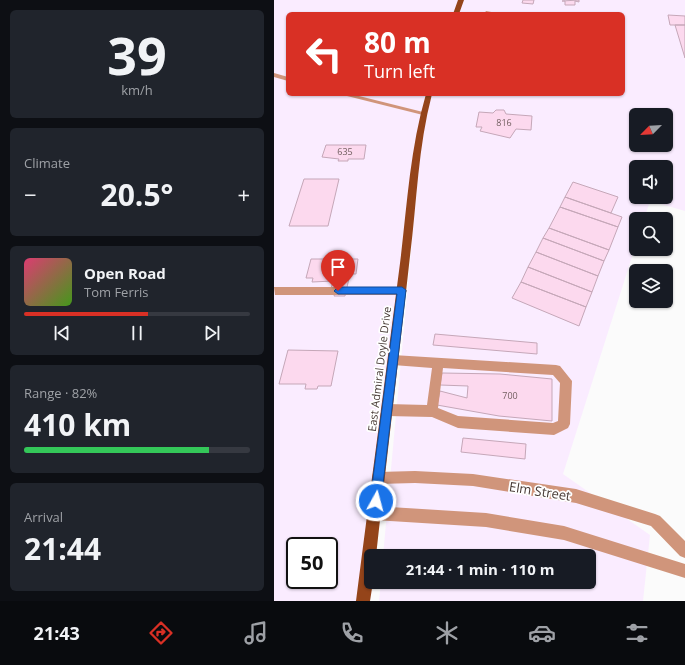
<!DOCTYPE html>
<html lang="en">
<head>
<meta charset="utf-8">
<style>
  :root { --surface:#171b24; --page:#20242c; --text:#f1f3f6; --muted:#9ea1a6; --line:#363941; --accent:#d93025 }
  body { margin:0; font-family:"Open Sans",sans-serif; background:var(--page); color:var(--text); height:100vh; display:flex; flex-direction:column; font-size:15px; white-space:nowrap }
  * { box-sizing:border-box; margin:0 }
  p { font-size:13px; color:var(--muted) }
  .icon { flex:none; width:22px; height:22px; fill:none; stroke:currentColor; stroke-width:2; stroke-linecap:round; stroke-linejoin:round }
  .map { position:relative; flex:1; overflow:hidden }
  .drawer { display:flex; flex-direction:column; gap:10px; padding:10px; background:#0d0f14; width:274px }
  .drawer>* { flex:none }
  .banner { position:absolute; left:12px; top:12px; width:339px; height:84px; border-radius:6px; box-shadow:0 1px 3px #0004; background:#d93025; color:#fff; overflow:hidden }
  .needle { width:26px; rotate:246deg }
  .fabs { position:absolute; left:355px; top:108px; display:grid; gap:8px }
  .fabs a { display:grid; place-items:center; width:44px; height:44px; border-radius:6px; background:var(--surface); box-shadow:0 1px 3px #0004; font-size:20px }
  .speed { position:absolute; left:12px; top:537px; display:flex; gap:8px; font-size:20px; font-weight:700; text-align:center }
  .speed>* { display:grid; place-content:center; width:52px; height:52px; border-radius:50%; background:var(--surface); box-shadow:0 1px 3px #0004; line-height:1 }
  .speed .limit { border:2px solid #111; border-radius:6px; background:#fff; color:#111 }
  .pin { position:absolute; display:grid; place-items:center; width:34px; height:34px; color:#fff; margin:-41px -17px; border-radius:50% 50% 50% 0; rotate:-45deg; box-shadow:0 0 4px #0007 }
  .pin .icon { rotate:45deg }
  .me { position:absolute; width:44px; margin:-22px; rotate:7deg; stroke-linejoin:round; filter:drop-shadow(0 0 3px #0008) }
  .turn { display:flex; align-items:center; gap:14px; height:84px; padding:0 12px; font-size:18px }
  .turn .icon { width:52px; height:52px; stroke-width:2.5 }
  .turn b { display:block; font-size:28px; line-height:34px }
  .big { font-size:30px; font-weight:700; line-height:1.1 }
  .drawer .widget { flex:1; display:flex; flex-direction:column; justify-content:center; gap:6px; min-width:0; padding:0 14px; border-radius:6px; background:var(--page) }
  .drawer .dial { align-items:center; gap:0 }
  .dial b { font-size:52px; line-height:1 }
  .song { display:flex; align-items:center; gap:12px }
  .cover { width:48px; height:48px; border-radius:6px; background:linear-gradient(135deg,hsl(340 70% 55%),hsl(100 70% 35%)) }
  .played { height:4px; border-radius:2px; background:linear-gradient(90deg,var(--accent) 55%,var(--line) 55%) }
  .keys { display:flex; justify-content:space-around; direction:ltr }
  .heat { display:flex; justify-content:space-between; align-items:center; font-size:22px; direction:ltr }
  .charge { height:6px; border-radius:3px; background:linear-gradient(90deg,#34c759 82%,var(--line) 0) }
  .trip { position:absolute; left:90px; top:549px; width:232px; height:40px; border-radius:6px; background:var(--surface); box-shadow:0 1px 3px #0004; font-weight:700; line-height:40px; text-align:center }
  .tab-bar { display:flex; height:64px; justify-content:space-around; align-items:center; background:#090b0e; color:var(--muted) }
  .tab-bar .icon { width:28px; height:28px }
  .tab-bar .on { color:var(--accent) }
  .tab-bar b { font-size:18px; color:var(--text) }
  main { display:flex; flex:1; min-height:0 }
  .map>svg:first-child { display:block }
  .commercial { fill:#faecff; fill-rule:evenodd }
  .building { fill:#fcd9ee; stroke:#c5a7b8 }
  .lines { fill:none; stroke-linecap:round; stroke-linejoin:round }
  .minor { fill:#d0957b; fill-rule:evenodd }
  .major { fill:#94441a; fill-rule:evenodd }
  .route { fill:#1a73e8; stroke:#114b97 }
  .labels { text-anchor:middle; dominant-baseline:central; stroke-width:3.5; stroke-linejoin:round; paint-order:stroke }
  .number-label { font-size:9px; fill:#746162 }
  .street-label { font-size:11px; fill:#463934; stroke:#fff }
  .near-street-label { font-size:13px; fill:#463934; stroke:#fff }
</style>
</head>
<body>
<main>
<section class="drawer">
<div class="widget dial"><b>39</b><p>km/h</p></div>
<div class="widget"><p>Climate</p>
<div class="heat"><a>−</a><b class="big">20.5°</b><a>+</a></div>
</div>
<div class="widget">
<div class="song"><i class="cover"></i><div><b>Open Road</b><p>Tom Ferris</p></div></div>
<div class="played"></div>
<div class="keys"><svg class="icon" aria-label="previous" viewBox="0 0 24 24"><path d="M18 5L8 12l10 7zM5 5v14"/></svg><svg class="icon" aria-label="pause" viewBox="0 0 24 24"><path d="M8 5v14M16 5v14"/></svg><svg class="icon" aria-label="next" viewBox="0 0 24 24"><path d="M6 5l10 7-10 7zM19 5v14"/></svg></div>
</div>
<div class="widget"><p>Range · 82%</p><b class="big">410 km</b><div class="charge"></div></div>
<div class="widget"><p>Arrival</p><b class="big">21:44</b></div>
</section>
<div class="map">
<svg width="411" height="601" viewBox="0 0 411 601">
  <rect width="100%" height="100%" fill="#fbfbfb"/>
  <!-- commercial -->
  <path class="commercial" d="M 0,0 L 411,0 L 411,211 L 376,201 L 370,219 L 362,219 L 362,244 L 289,474 L 376,535 L 369,601 L 105,601 L 107,582 L 315,582 L 315,556 L 109,556 L 148,132 L 89,601 L 0,601 ZM 14,14 L 349,14 L 349,94 L 14,94 ZM 362,115 L 392,115 L 392,145 L 362,145 ZM 362,167 L 392,167 L 392,197 L 362,197 ZM 21,546 L 55,546 L 55,580 L 21,580 Z"/>
  <!-- building -->
  <path class="building" d="M 249,0 L 260,0 L 259,4 L 248,3 Z
    M 305,0 L 305,2 L 301,1 L 301,5 L 291,5 L 291,1 L 288,1 Z
    M 394,15 L 411,16 L 411,25 L 396,25 Z
    M 401,25 L 411,25 L 411,58 Z
    M 222,110 L 230,110 L 232,114 L 258,116 L 257,130 L 242,129 L 236,138 L 206,131 L 208,127 L 202,127 L 205,112 L 219,113 Z
    M 52,145 L 92,145 L 90,159 L 74,159 L 74,161 L 64,161 L 65,159 L 48,157 Z
    M 30,179 L 65,179 L 54,226 L 15,226 Z
    M 299,182 L 344,197 L 337,213 L 291,197 Z
    M 291,197 L 348,217 L 344,227 L 286,207 Z
    M 286,207 L 344,227 L 335,250 L 275,228 Z
    M 275,228 L 335,250 L 330,261 L 269,238 Z
    M 269,238 L 330,261 L 324,276 L 262,252 Z
    M 262,252 L 324,276 L 318,292 L 254,267 Z
    M 37,259 L 84,259 L 82,274 L 76,274 L 71,296 L 60,296 L 61,293 L 56,293 L 59,281 L 38,282 L 39,278 L 32,278 Z
    M 254,267 L 318,292 L 312,307 L 247,282 Z
    M 247,282 L 312,307 L 305,326 L 238,298 Z
    M 161,334 L 263,343 L 263,354 L 159,345 Z
    M 14,350 L 64,351 L 57,386 L 44,386 L 43,389 L 31,389 L 32,384 L 5,384 Z
    M 168,373 L 226,374 L 278,379 L 278,421 L 225,416 L 163,405 L 166,391 L 193,398 L 194,386 L 166,385 Z
    M 189,438 L 252,444 L 251,459 L 187,452 Z"/>
  <g class="lines">
    <!-- minor -->
    <path class="minor" d="M 212,11 L 228,14 L 210,14 Z
      M 0,73 L 14,77 L 14,81 L 0,77 Z
      M 65,94 L 77,94 L 153,113 L 149,115 Z
      M 0,287 L 128,287 L 131,288 L 133,291 L 131,294 L 128,295 L 1,295 Z
      M 119,355 L 282,365 L 286,366 L 298,381 L 296,424 L 294,428 L 280,435 L 184,428 L 158,417 L 113,416 L 109,414 L 107,410 L 109,406 L 113,404 L 153,405 L 158,368 L 119,365 L 115,364 L 114,360 L 115,356 ZM 169,368 L 279,375 L 286,383 L 284,421 L 279,423 L 184,416 L 164,408 Z
      M 141,471 L 199,474 L 302,489 L 381,514 L 386,516 L 411,541 L 411,558 L 406,556 L 377,526 L 302,503 L 199,486 L 141,483 L 104,484 L 99,483 L 98,478 L 99,473 L 104,472 Z
      M 100,506 L 212,513 L 290,526 L 411,564 L 411,578 L 290,540 L 212,527 L 100,520 L 95,518 L 93,513 L 95,508 Z"/>
    <!-- major -->
    <path class="major" d="M 184,0 L 190,0 L 185,14 L 179,14 Z
      M 152,94 L 158,94 C 144,147 143,201 136,256 C 125,356 113,456 102,556 L 97,556 L 97,582 L 99,582 L 96,601 L 82,601 C 96,491 111,381 125,271 C 133,211 135,152 152,94 Z"/>
  </g>
  <!-- route -->
  <path class="route" d="M 64,287 L 128,287 L 132,290 L 107,501 L 106,505 L 102,507 L 97,505 L 96,501 L 123,294 L 64,294 L 60,291 Z"/>
  <g class="labels">
    <!-- number labels -->
    <g class="number-label">
      <text x="230" y="122">816</text>
      <text x="71" y="151">635</text>
      <text x="236" y="395">700</text>
    </g>
    <!-- street labels -->
    <g class="street-label">
      <text transform="translate(105 369) rotate(-83)">East Admiral Doyle Drive</text>
    </g>
    <!-- near-street labels -->
    <g class="near-street-label">
      <text transform="translate(266 491) rotate(9)">Elm Street</text>
    </g>
  </g>
</svg>
<div class="fabs">
<a><svg class="needle" viewBox="-14 -14 28 28"><path d="M0-13l5 13h-10z" fill="#e53935"/><path d="M0 13l5-13h-10z" fill="#9ea1a6"/></svg></a>
<a><svg class="icon" aria-label="sound" viewBox="0 0 24 24"><path d="M4 9h4l5-4v14l-5-4H4zM17 9q2 3 0 6"/></svg></a>
<a><svg class="icon" aria-label="search" viewBox="0 0 24 24"><circle cx="10" cy="10" r="6"/><path d="M15 15l6 6"/></svg></a>
<a><svg class="icon" aria-label="layers" viewBox="0 0 24 24"><path d="M12 4l9 5-9 5-9-5zM3 14l9 5 9-5"/></svg></a>
</div>
<div class="speed"><div class="limit">50</div></div>
<div class="pin" style="left:64px;top:291px;background:#d93025"><svg class="icon" aria-label="arrive" viewBox="0 0 24 24"><path d="M6 21V4h12l-3 4 3 4H6"/></svg></div>
<svg class="me" style="left:102px;top:501px" viewBox="-20 -20 40 40"><circle r="17" fill="#1a73e8" stroke="#fff" stroke-width="3"/><path d="M0-11L8 9 0 5-8 9z" fill="#fff"/></svg>
<div class="trip">21:44 · 1 min · 110 m</div>
<div class="banner">
<div class="turn"><svg class="icon" aria-label="left" viewBox="0 0 24 24"><path d="M17 20v-9H6M10 6l-5 5 5 5"/></svg><div><b>80 m</b>Turn left</div></div>
</div>
</div>
</main>
<nav class="tab-bar">
<b>21:43</b>
<svg class="icon on" aria-label="directions" viewBox="0 0 24 24"><path d="M12 3l9 9-9 9-9-9zM9 14v-3h6M13 9l2 2-2 2"/></svg>
<svg class="icon" aria-label="music" viewBox="0 0 24 24"><path d="M9 18V5l10-2v13"/><circle cx="6" cy="18" r="3"/><circle cx="16" cy="16" r="3"/></svg>
<svg class="icon" aria-label="phone" viewBox="0 0 24 24"><path d="M5 4h4l2 5-3 2q2 4 5 5l2-3 5 2v4C11 20 4 13 5 4z"/></svg>
<svg class="icon" aria-label="climate" viewBox="0 0 24 24"><path d="M12 3v18M4 7l16 10M4 17L20 7"/></svg>
<svg class="icon" aria-label="car" viewBox="0 0 24 24"><path d="M5 17H2v-5l4-1 3-4h7l3 4 3 1v5h-3M9 17h6M6 11h13"/><circle cx="7" cy="17" r="2"/><circle cx="17" cy="17" r="2"/></svg>
<svg class="icon" aria-label="filters" viewBox="0 0 24 24"><path d="M4 7h16M4 17h16"/><circle cx="9" cy="7" r="2"/><circle cx="15" cy="17" r="2"/></svg>
</nav>
</body>
</html>
